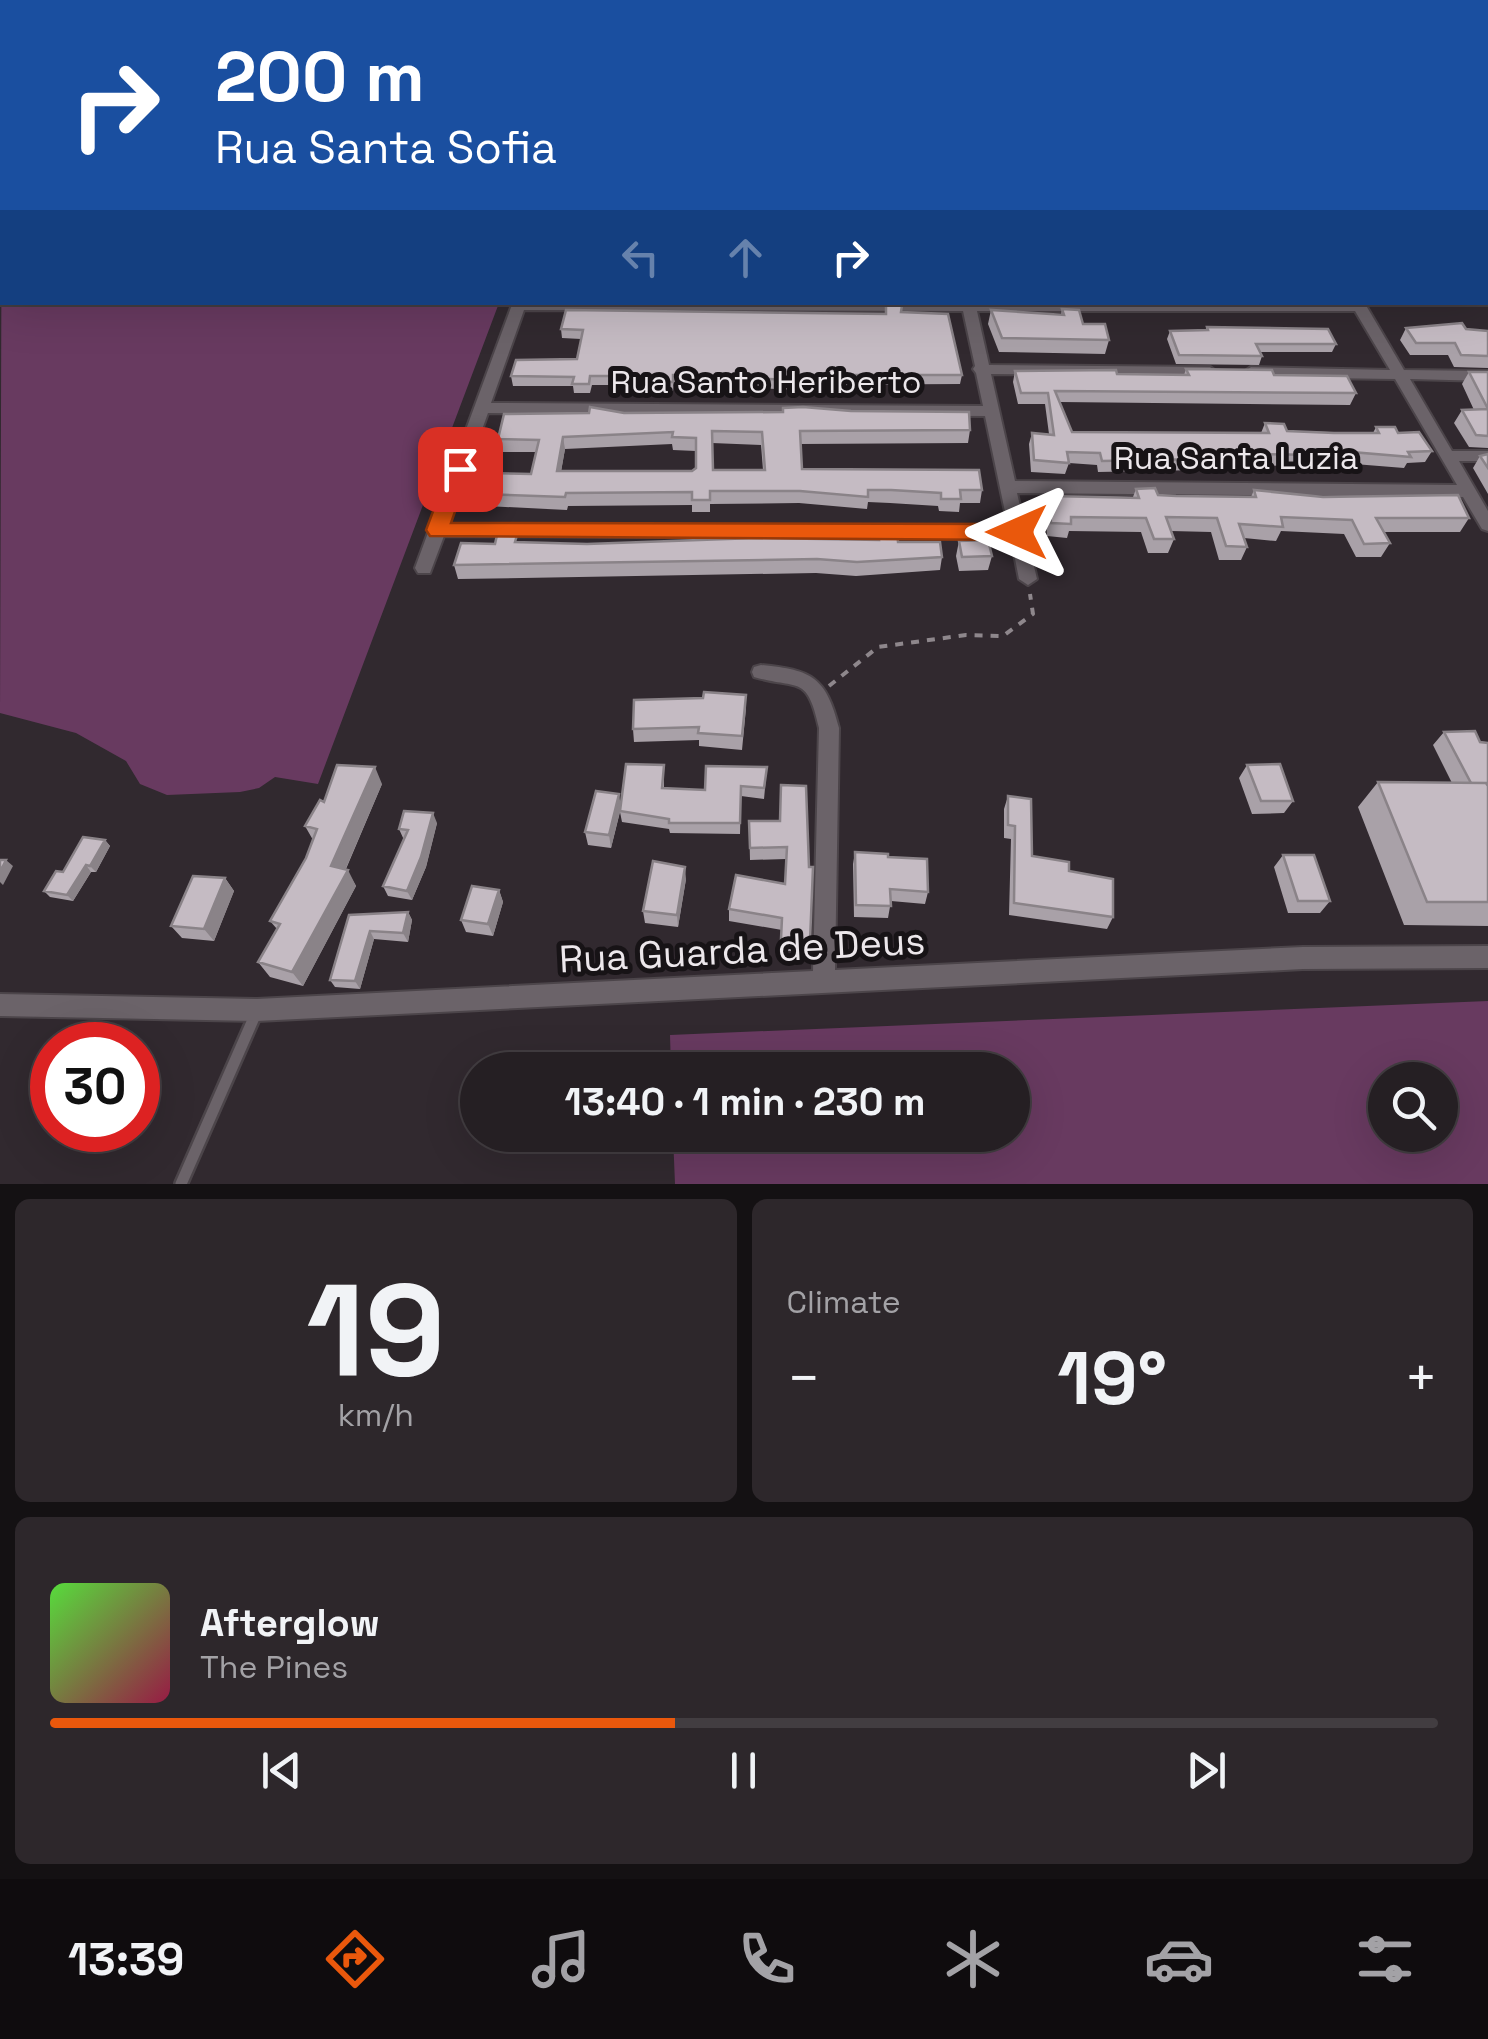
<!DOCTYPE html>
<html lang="en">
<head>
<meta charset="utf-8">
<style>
  :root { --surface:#251f23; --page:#2d272b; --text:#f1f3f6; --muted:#a3a2a6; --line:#423d41; --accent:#ea580c }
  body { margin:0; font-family:"Space Grotesk",sans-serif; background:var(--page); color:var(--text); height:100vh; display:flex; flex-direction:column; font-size:38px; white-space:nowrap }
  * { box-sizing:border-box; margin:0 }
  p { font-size:32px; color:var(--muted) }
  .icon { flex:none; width:55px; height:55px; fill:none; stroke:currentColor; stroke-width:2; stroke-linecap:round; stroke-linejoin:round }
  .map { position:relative; height:1184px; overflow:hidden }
  .sheet { display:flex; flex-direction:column; gap:15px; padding:15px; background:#141113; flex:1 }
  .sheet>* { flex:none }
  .guide { position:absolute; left:0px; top:0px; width:1490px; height:305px; box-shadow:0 10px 40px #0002,0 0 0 2px var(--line); background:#1a4fa0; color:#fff; overflow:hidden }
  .buttons { position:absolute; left:1368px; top:1062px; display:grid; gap:20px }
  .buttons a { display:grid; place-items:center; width:90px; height:90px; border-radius:50%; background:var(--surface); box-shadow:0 10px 40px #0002,0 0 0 2px var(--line); font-size:50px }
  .speed { position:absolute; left:30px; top:1022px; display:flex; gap:20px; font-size:50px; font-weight:700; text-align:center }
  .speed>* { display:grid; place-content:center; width:130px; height:130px; border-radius:50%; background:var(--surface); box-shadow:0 10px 40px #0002,0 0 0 2px var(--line); line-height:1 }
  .speed .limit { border:15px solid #d22; background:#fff; color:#111 }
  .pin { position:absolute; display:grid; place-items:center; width:85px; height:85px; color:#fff; margin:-42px; border-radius:20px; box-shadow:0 5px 15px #0006 }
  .me { position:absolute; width:110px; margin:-55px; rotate:270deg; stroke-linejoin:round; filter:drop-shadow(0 0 8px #0008) }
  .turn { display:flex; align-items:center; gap:35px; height:210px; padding:0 50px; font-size:45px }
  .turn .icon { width:130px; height:130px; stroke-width:2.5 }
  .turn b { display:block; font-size:70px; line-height:85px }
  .lanes { display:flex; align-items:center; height:95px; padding:0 50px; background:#0003; justify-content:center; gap:50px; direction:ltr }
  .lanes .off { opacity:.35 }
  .big { font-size:75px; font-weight:600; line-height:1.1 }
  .sheet .tile { flex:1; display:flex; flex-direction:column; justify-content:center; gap:15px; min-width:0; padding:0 35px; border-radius:15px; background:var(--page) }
  .sheet .dial { align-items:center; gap:0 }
  .dial b { font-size:130px; line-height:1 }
  .song { display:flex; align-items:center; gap:30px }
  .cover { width:120px; height:120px; border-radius:15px; background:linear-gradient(135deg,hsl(110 70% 55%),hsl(340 70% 35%)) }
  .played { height:10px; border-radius:5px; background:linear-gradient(90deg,var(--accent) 45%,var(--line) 45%) }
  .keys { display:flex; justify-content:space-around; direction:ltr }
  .heat { display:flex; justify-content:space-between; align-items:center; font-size:55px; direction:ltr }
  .sheet .tiles { flex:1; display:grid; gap:15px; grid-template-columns:1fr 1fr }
  .tile:last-child { grid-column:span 2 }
  .trip { position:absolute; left:460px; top:1052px; width:570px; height:100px; border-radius:50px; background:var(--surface); box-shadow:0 10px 40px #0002,0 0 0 2px var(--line); font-weight:600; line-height:100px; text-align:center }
  .dock { display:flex; height:160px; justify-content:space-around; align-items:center; background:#0f0c0e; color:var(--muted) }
  .dock .icon { width:70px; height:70px }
  .dock .active { color:var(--accent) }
  .dock b { font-size:45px; color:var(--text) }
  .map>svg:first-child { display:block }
  .green { fill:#683a60; fill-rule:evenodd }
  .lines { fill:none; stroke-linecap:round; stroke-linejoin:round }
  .service-casing { stroke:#4c454a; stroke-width:16 }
  .minor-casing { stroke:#4c454a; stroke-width:4 }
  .path { stroke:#8e878c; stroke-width:4; stroke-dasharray:8 8; stroke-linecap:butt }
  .service { stroke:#6b6369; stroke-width:11 }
  .minor { fill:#6b6369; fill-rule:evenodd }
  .wall { fill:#a9a1a8; fill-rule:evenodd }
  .shaded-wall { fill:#8a8388 }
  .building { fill:#c5bbc3; stroke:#8a8388; stroke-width:2.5; fill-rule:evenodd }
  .route { fill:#ea580c; stroke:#983908; stroke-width:2.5 }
  .labels { text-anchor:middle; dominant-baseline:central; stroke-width:10; stroke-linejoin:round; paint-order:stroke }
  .street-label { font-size:32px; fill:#ece7eb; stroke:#171316 }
  .near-street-label { font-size:38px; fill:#ece7eb; stroke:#171316 }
</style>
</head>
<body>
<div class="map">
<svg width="1488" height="1184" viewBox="0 0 1488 1184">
  <rect width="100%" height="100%" fill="#31292f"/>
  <!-- green -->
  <path class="green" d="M 2,107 L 2,302 L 499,303 L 318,784 L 275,777 L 259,788 L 240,792 L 167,795 L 140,784 L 126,761 L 76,733 L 0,713 Z
    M 1488,1001 L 1488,1184 L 675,1184 L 673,1135 L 1012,1135 L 1012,1070 L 671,1070 L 670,1035 ZM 1385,1080 L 1440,1080 L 1440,1135 L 1385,1135 Z"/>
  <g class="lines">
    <defs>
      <path id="service" d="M 181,1184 L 256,1013"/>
      <path id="minor" d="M 513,302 L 1364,302 L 1404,370 L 1488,371 L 1488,381 L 1410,379 L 1452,451 L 1488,451 L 1488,461 L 1459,461 L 1488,511 L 1488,531 L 1482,529 L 1463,497 L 1017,493 L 1037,579 L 1028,585 L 1019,579 L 1011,538 L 444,536 L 430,573 L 418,573 L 415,568 ZM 524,310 L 963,311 L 975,366 L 973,369 L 976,373 L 983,406 L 491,403 ZM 977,311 L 1355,311 L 1390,370 L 1251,367 L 1244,372 L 1251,377 L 1395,379 L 1457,485 L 1015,481 L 991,374 L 1210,377 L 1217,372 L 1210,367 L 989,365 ZM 488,413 L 985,416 L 1008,526 L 448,524 Z
        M 761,665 C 812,670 826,677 839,728 L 835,970 L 1303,947 L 1488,946 L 1488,968 L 1303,969 L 257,1021 L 0,1016 L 0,994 L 257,999 L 813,971 L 819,728 C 807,674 799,690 754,677 L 752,672 L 754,667 Z"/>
    </defs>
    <!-- service casing -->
    <use href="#service" class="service-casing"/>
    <!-- minor casing -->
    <use href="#minor" class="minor-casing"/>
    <!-- path -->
    <path class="path" d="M 829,686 L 878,647 L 966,635 L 1003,636 L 1033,614 L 1030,594"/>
    <!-- service -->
    <use href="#service" class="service"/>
    <!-- minor -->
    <use href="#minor" class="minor"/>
  </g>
  <!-- wall -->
  <path class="wall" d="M 1062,309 L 1109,340 L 1105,354 L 999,352 L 988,324 L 991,310 L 1061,315 Z
    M 901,312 L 962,375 L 960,384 L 795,385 L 795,390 L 674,384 L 673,391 L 658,391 L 657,385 L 592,385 L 590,393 L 574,393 L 573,386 L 513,386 L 511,376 L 577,359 L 581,339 L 562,338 L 561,329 L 886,314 Z
    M 1207,327 L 1336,344 L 1332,352 L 1260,352 L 1262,356 L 1259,365 L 1176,364 L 1167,339 L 1170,331 L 1205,330 Z
    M 1406,328 L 1488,331 L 1488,368 L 1454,367 L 1448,355 L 1410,355 L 1400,340 Z
    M 1186,369 L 1274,375 L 1356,393 L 1350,405 L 1060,402 L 1072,432 L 1261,433 L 1265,423 L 1287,431 L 1373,433 L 1376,427 L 1398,433 L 1432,451 L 1425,462 L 1407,463 L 1404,468 L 1342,463 L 1337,473 L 1318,472 L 1316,467 L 1251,465 L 1249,469 L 1098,472 L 1097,465 L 1069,463 L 1065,474 L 1031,472 L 1029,444 L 1032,433 L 1049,434 L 1045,404 L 1018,404 L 1013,382 L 1015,371 L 1184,375 Z
    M 1469,372 L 1488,372 L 1488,448 L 1469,447 L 1454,423 L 1462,410 L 1474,410 L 1462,384 Z
    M 624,413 L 970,430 L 968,443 L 800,444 L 802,469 L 982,490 L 980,503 L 960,503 L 959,512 L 939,511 L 938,506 L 890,503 L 868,502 L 867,509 L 799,503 L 710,504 L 710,512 L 692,512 L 692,505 L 568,506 L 567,510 L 486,506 L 482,494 L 531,474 L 536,452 L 500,452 L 498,439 ZM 712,443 L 761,445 L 763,470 L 713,470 ZM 672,444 L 673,450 L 696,451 L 696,468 L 692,471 L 561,471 L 565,449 Z
    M 1488,454 L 1488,494 L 1473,468 L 1480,456 Z
    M 1136,489 L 1158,495 L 1251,497 L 1254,490 L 1469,518 L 1460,532 L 1383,532 L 1390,543 L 1381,557 L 1356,557 L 1344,534 L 1281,531 L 1276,541 L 1244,538 L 1247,547 L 1241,560 L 1219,560 L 1211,532 L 1171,531 L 1174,539 L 1168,553 L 1148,553 L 1141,532 L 1069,531 L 1067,538 L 1047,536 L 1045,509 L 1049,496 L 1133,497 Z
    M 878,533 L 898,542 L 942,557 L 940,570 L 856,576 L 816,573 L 458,579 L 454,565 L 495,544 L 518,542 L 587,544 L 877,540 Z
    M 959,541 L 992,556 L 988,570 L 959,571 L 956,556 Z
    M 746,708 L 742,750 L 699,746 L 699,740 L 634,742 L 633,729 Z
    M 1444,732 L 1480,742 L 1488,743 L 1488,926 L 1404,925 L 1358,807 L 1378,782 L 1452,783 L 1433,745 Z
    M 664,765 L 664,788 L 705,790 L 767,767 L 764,799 L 741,796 L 740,834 L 670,833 L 669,829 L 622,822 L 620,812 L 611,848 L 588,845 L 585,832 L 621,804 Z
    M 1247,765 L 1293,801 L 1284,813 L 1252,814 L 1239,778 Z
    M 382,784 L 346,869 L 356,886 L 303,986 L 270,977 L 258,962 L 277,929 L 270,921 L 306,858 L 313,840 L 305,826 L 324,802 Z
    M 1008,796 L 1032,856 L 1069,871 L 1113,917 L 1107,929 L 1009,915 L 1011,839 L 1004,838 L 1004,809 Z
    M 749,821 L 779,821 L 810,941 L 809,953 L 781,950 L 782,930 L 729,921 L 729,909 L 785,884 L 786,859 L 750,860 Z
    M 437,823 L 426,867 L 412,900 L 388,896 L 383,886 L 404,840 L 399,829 Z
    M 105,840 L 110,846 L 96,872 L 91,872 L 73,901 L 50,897 L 44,891 L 63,872 Z
    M 855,852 L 888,857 L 928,892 L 925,904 L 891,901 L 888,918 L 854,917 L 853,864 Z
    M 1283,855 L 1330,901 L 1320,913 L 1288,913 L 1274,867 Z
    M 225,878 L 234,891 L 214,941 L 182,938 L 171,926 Z
    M 686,879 L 678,927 L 645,923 L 643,911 Z
    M 499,890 L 503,902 L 493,936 L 466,932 L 461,920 Z
    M 408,912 L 412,920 L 408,942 L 374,939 L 360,989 L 335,987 L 330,980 L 349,915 Z"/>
  <!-- shaded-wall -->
  <path class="shaded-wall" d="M 563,437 L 565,449 L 559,484 L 557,471 Z
    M 375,767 L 382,784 L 340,882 L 331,866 Z
    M 619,794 L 621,807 L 611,848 L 609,835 Z
    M 433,813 L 437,823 L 426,867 L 412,900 L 407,891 Z
    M 105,840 L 110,846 L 96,872 L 90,866 Z
    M 6,860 L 13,866 L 3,885 L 0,882 L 0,872 Z
    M 86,865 L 91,872 L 73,901 L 67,895 Z
    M 685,867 L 686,879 L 678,927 L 677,915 Z
    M 348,870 L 356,886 L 303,986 L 292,972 Z
    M 225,878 L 234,891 L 214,941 L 204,929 Z
    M 499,890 L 503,902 L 493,936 L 488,924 Z
    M 408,912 L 412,920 L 408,942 L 403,933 Z
    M 370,931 L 374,939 L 360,989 L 355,981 Z"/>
  <!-- building -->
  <path class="building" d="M 886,305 L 902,305 L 901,312 L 948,314 L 962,375 L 795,375 L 795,380 L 673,375 L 673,382 L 657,382 L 658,376 L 590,376 L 589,384 L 572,384 L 574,377 L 511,376 L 516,360 L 577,359 L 583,330 L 561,329 L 566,310 L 886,314 Z
    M 1062,309 L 1079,310 L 1083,324 L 1105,324 L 1109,340 L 1002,338 L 991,310 L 1064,315 Z
    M 1462,323 L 1466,329 L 1488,331 L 1488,356 L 1461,355 L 1455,343 L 1416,343 L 1406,328 Z
    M 1207,327 L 1328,329 L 1336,344 L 1256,344 L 1262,356 L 1179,355 L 1170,331 L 1208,330 Z
    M 1186,369 L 1272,370 L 1274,375 L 1347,376 L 1356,393 L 1055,391 L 1072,432 L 1269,433 L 1265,423 L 1284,424 L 1287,431 L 1334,433 L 1379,433 L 1376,427 L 1395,427 L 1398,433 L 1419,432 L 1432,451 L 1408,452 L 1411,457 L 1339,451 L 1343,461 L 1324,461 L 1322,455 L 1252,454 L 1254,458 L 1102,461 L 1100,453 L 1067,452 L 1069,463 L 1034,460 L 1032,433 L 1054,435 L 1048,393 L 1021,393 L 1015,371 L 1116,370 L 1117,374 L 1189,375 Z
    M 1469,372 L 1488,372 L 1488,436 L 1476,435 L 1462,410 L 1488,409 Z
    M 590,407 L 624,413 L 783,412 L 783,408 L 803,407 L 851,411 L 969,412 L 970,430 L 800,431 L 802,469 L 979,470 L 982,490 L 960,490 L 961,499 L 941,499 L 941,493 L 891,490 L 868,490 L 868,497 L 800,491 L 710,491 L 710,500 L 692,500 L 692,492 L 566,493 L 565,497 L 482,494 L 489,473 L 531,474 L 539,440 L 498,439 L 504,414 L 589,413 ZM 712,431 L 762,432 L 765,470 L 713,470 ZM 673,432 L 672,437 L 696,438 L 696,468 L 692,471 L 557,471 L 563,437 Z
    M 1488,454 L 1488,468 L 1480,456 Z
    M 1155,488 L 1158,495 L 1176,496 L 1256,497 L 1254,490 L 1323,497 L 1458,495 L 1469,518 L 1376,518 L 1390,543 L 1364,544 L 1352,520 L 1281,517 L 1283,527 L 1239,524 L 1247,547 L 1226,546 L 1217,518 L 1166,517 L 1174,539 L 1154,539 L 1146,518 L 1071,517 L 1071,524 L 1051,523 L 1049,496 L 1139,498 L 1136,489 Z
    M 878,533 L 897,533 L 898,542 L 940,542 L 942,557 L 857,562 L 817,559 L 454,565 L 461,543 L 495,544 L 497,535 L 517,535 L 515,542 L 587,544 L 756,538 L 879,540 Z
    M 988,540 L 992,556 L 962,557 L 959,541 Z
    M 704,692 L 746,695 L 742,736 L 698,733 L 699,727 L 633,729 L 634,700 L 703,698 Z
    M 1475,731 L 1480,742 L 1488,743 L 1488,786 L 1486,783 L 1471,783 L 1444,732 Z
    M 626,764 L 664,765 L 662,788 L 705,790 L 706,766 L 767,767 L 764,788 L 741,786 L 740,823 L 669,823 L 669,819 L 620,811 Z
    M 1280,764 L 1293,801 L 1261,801 L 1247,765 Z
    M 337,765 L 375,767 L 331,866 L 348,870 L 292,972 L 258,962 L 280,924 L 270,921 L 306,858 L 317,829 L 305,826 L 320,800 L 324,802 Z
    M 1378,782 L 1486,783 L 1488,786 L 1488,902 L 1427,902 Z
    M 781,785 L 806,786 L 809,867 L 813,867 L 810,941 L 781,939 L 782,918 L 729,909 L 736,875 L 785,884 L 787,847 L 750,848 L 749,821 L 780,821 Z
    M 596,791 L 619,794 L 609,835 L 585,832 Z
    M 1008,796 L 1031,799 L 1032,856 L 1069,862 L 1069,871 L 1113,879 L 1113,917 L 1014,903 L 1015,826 L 1008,825 Z
    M 404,811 L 433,813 L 421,857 L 407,891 L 383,886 L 408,830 L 399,829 Z
    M 83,837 L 105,840 L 90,866 L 86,865 L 67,895 L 44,891 L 56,871 L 63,872 Z
    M 855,852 L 888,854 L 888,857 L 927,859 L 928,892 L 890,889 L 891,906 L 856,905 Z
    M 1283,855 L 1314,855 L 1330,901 L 1298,901 Z
    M 0,860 L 6,860 L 0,872 Z
    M 653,861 L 685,867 L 677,915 L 643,911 Z
    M 193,876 L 225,878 L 204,929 L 171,926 Z
    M 472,886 L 499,890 L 488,924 L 461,920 Z
    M 408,912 L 403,933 L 370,931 L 355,981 L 330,980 L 349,915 Z"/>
  <!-- route -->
  <path class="route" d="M 460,462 L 470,469 L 451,523 L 1017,524 L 1028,532 L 1017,540 L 430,536 L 426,530 L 449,469 Z"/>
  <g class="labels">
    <!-- street labels -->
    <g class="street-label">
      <text x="766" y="382">Rua Santo Heriberto</text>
      <text x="1236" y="458">Rua Santa Luzia</text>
    </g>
    <!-- near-street labels -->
    <g class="near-street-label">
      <text transform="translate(742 950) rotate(-3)">Rua Guarda de Deus</text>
    </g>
  </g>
</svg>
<div class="buttons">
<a><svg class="icon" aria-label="search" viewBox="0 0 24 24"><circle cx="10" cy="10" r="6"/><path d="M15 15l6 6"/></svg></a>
</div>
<div class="speed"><div class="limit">30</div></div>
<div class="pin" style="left:460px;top:469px;background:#d93025"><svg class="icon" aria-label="arrive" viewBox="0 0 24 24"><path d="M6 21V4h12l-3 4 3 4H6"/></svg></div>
<svg class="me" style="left:1017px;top:532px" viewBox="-20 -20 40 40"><path d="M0-17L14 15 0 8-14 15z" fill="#ea580c" stroke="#fff" stroke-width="4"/></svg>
<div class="trip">13:40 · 1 min · 230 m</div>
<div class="guide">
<div class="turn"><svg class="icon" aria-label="right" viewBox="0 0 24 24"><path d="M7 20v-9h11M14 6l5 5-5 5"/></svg><div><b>200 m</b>Rua Santa Sofia</div></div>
<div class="lanes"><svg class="icon off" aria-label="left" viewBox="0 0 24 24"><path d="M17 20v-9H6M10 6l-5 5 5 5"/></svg><svg class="icon off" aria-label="ahead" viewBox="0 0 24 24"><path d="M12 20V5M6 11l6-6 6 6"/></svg><svg class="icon" aria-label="right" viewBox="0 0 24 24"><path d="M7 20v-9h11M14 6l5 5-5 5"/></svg></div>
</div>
</div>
<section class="sheet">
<div class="tiles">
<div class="tile dial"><b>19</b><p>km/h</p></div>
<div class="tile"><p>Climate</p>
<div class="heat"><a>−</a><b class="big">19°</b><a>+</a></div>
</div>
<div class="tile">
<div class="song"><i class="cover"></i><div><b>Afterglow</b><p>The Pines</p></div></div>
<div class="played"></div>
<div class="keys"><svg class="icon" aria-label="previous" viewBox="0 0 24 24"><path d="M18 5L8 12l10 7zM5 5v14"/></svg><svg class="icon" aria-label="pause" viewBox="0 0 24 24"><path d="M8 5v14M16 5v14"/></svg><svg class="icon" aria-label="next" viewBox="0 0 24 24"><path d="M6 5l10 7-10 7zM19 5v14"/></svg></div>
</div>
</div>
</section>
<nav class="dock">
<b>13:39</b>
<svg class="icon active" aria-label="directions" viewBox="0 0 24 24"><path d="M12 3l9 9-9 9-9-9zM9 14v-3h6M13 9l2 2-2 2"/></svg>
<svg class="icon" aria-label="music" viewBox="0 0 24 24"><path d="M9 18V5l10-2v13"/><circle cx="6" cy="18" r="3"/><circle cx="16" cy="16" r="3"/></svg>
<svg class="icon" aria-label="phone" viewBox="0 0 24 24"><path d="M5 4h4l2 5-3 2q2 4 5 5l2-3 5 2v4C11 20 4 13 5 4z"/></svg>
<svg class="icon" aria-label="climate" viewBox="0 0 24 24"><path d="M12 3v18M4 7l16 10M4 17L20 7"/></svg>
<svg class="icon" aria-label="car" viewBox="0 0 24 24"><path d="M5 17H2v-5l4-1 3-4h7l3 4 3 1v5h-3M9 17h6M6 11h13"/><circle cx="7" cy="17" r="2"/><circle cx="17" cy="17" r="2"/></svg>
<svg class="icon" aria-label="filters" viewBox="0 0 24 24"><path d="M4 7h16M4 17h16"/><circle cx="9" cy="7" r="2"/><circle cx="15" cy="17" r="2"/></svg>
</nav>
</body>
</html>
